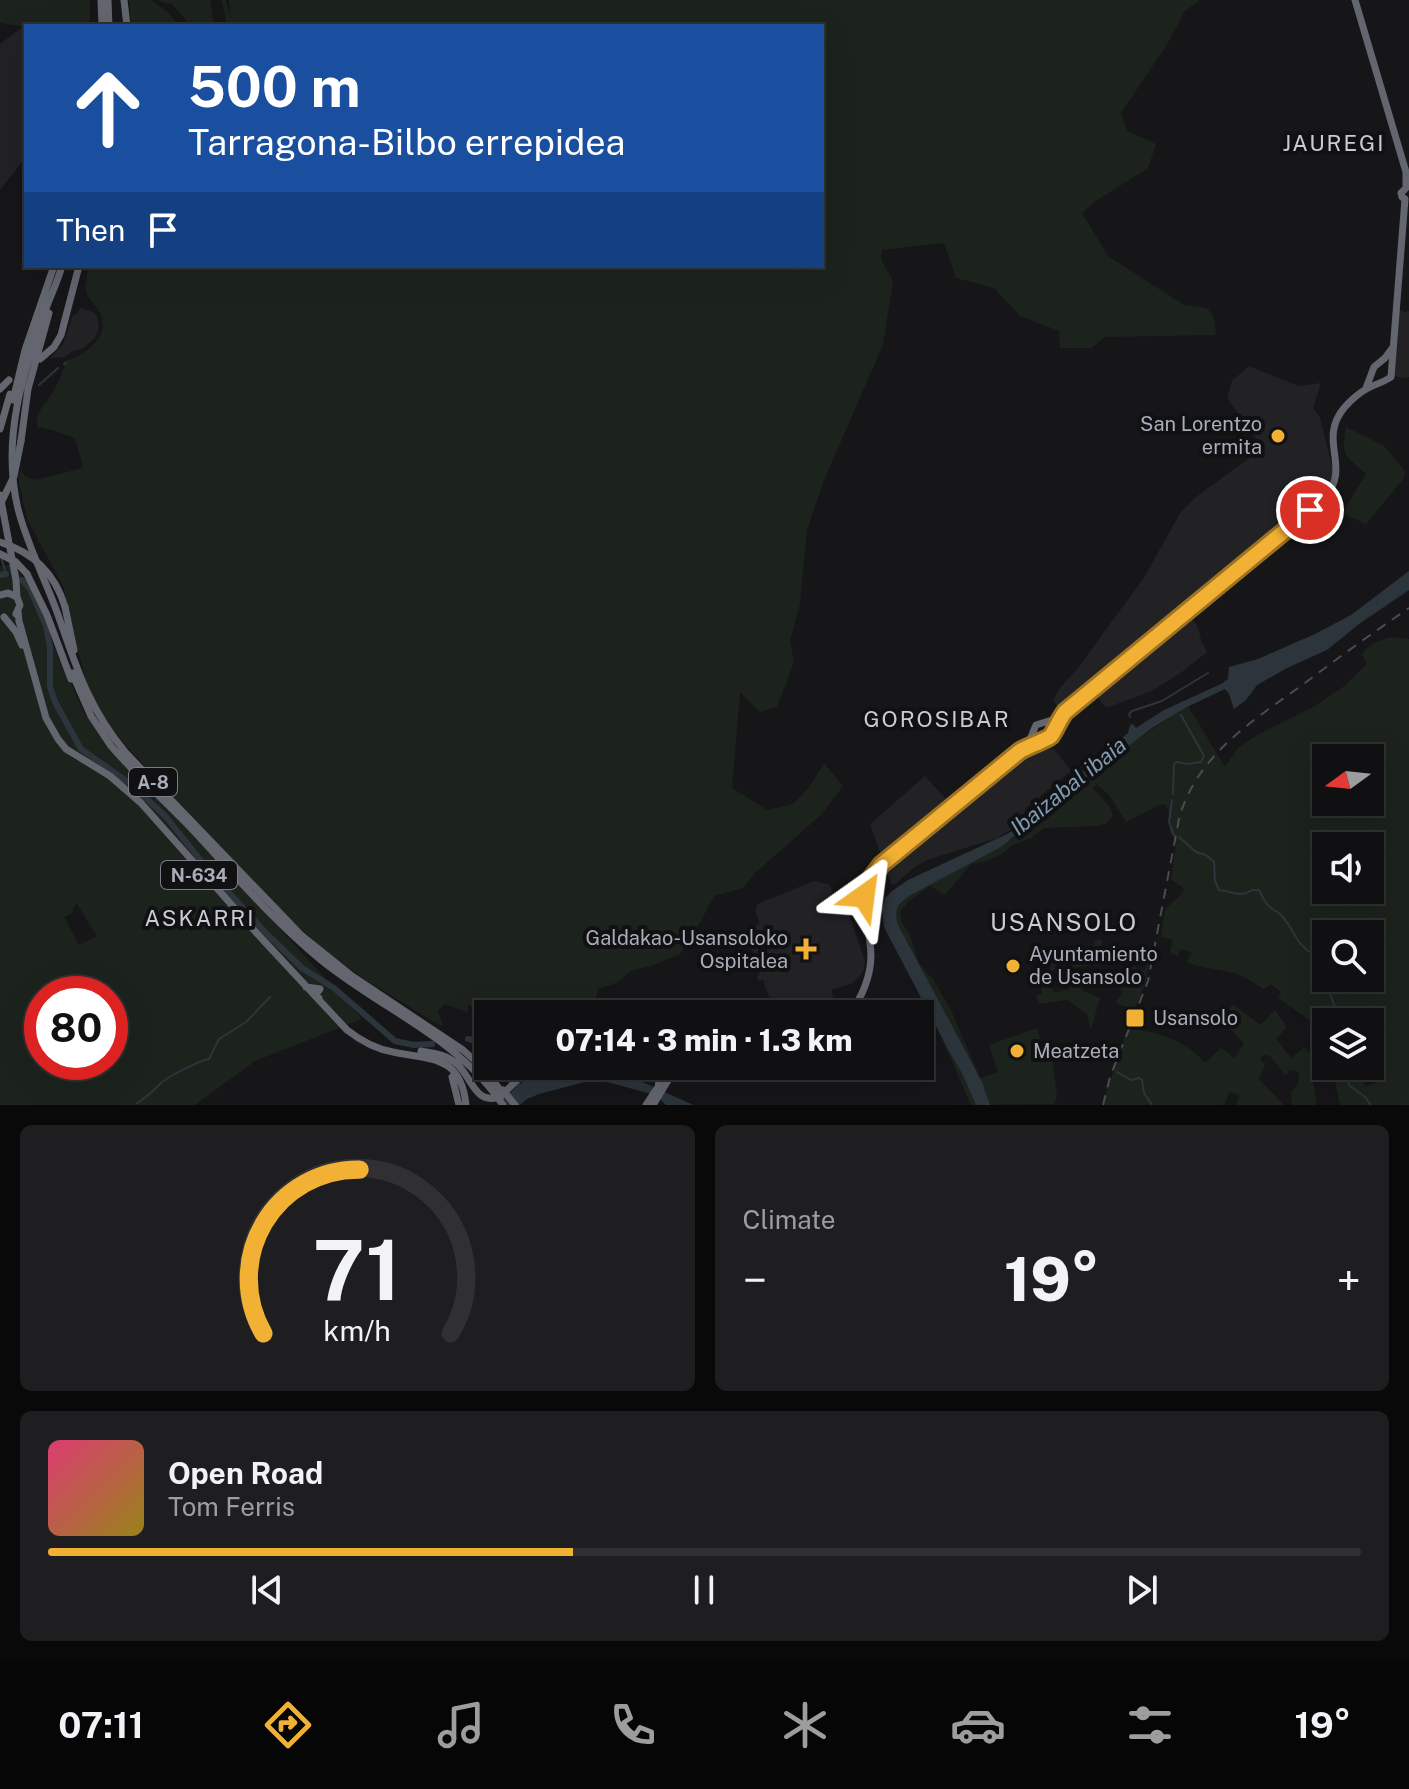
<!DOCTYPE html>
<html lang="en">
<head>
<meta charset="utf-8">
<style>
  :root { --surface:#101012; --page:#1e1e20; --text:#f1f3f6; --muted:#9c9d9f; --line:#303032; --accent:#f2b134 }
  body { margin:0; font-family:"Public Sans",sans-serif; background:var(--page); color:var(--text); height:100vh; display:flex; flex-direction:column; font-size:30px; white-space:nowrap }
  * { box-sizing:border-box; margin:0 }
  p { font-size:26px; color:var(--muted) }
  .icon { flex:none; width:44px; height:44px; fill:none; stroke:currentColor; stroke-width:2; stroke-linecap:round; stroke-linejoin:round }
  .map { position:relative; height:1105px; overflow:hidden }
  .sheet { display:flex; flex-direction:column; gap:20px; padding:20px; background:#09090a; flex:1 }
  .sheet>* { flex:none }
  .top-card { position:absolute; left:24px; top:24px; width:800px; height:244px; border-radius:0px; box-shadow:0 8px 32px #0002,0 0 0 2px var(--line); background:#1a4fa0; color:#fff; overflow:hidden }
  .needle { width:52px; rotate:255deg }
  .controls { position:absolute; left:1312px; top:744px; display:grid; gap:16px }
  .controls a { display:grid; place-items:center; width:72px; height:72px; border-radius:0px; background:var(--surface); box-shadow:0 8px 32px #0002,0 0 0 2px var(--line); font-size:40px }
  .speed { position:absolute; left:24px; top:976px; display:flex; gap:16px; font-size:40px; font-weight:700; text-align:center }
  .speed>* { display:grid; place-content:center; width:104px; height:104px; border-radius:50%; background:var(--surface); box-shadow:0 8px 32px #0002,0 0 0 2px var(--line); line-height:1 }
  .speed .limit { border:12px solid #d22; background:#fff; color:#111 }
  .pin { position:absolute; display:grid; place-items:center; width:68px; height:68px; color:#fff; margin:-34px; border:4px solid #fff; border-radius:50%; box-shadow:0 2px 8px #0007 }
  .me { position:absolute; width:88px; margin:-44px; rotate:31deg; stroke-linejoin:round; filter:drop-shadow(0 0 6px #0008) }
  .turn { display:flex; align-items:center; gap:28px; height:168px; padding:0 32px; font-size:36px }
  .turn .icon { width:104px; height:104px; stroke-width:2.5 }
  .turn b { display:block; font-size:56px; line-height:68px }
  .then { display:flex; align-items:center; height:76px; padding:0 32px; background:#0003; gap:16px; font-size:30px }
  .big { font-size:60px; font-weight:800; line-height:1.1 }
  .sheet .widget { flex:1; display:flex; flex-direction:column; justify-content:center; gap:12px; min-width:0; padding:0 28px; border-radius:12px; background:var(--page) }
  .sheet .dial { align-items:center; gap:0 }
  .dial svg { height:208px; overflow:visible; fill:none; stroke:var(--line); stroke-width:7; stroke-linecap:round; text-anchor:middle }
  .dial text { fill:var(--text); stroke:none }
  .song { display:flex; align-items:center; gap:24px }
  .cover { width:96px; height:96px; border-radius:12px; background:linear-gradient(135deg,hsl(340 70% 55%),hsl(50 70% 35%)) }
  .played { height:8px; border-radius:4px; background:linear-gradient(90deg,var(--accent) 40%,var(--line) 40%) }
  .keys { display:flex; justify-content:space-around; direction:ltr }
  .heat { display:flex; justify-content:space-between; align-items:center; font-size:44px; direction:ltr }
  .sheet .tiles { flex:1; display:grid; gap:20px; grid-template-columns:1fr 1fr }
  .widget:last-child { grid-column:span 2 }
  .trip { position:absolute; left:474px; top:1000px; width:460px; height:80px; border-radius:0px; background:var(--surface); box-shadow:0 8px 32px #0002,0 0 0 2px var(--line); font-weight:800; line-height:80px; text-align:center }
  .dock { display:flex; height:128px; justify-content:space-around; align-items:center; background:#060607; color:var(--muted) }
  .dock .icon { width:56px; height:56px }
  .dock .selected { color:var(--accent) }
  .dock b { font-size:36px; color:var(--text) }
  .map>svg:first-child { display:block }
  .built { fill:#222225 }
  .green { fill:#1c231d; fill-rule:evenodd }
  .water { fill:#2c353c }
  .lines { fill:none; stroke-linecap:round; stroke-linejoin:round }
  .stream { stroke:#2c353c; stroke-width:2 }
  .river { stroke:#2c353c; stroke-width:6 }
  .highway { stroke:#63666e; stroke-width:7 }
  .rail { stroke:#4a4c52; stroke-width:2; stroke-dasharray:10 8; stroke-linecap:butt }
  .highway-bridge { stroke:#63666e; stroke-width:7 }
  .route-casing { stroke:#9d7322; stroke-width:20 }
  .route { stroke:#f2b134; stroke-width:14 }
  .poi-dot { fill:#f2b134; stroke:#111113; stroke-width:3 }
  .labels { text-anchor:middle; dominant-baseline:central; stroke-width:8; stroke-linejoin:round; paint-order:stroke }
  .shield { fill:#111113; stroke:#7b7e86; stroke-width:2 }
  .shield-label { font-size:18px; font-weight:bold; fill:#a8adb8 }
  .poi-label { font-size:20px; fill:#a8adb8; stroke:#111113; text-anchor:start }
  .neighbourhood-label { font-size:22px; letter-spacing:2px; fill:#c9ccd4; stroke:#111113 }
  .water-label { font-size:22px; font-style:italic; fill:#7f9bb3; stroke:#111113 }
  .quarter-label { font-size:24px; letter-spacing:2px; fill:#c9ccd4; stroke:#111113 }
</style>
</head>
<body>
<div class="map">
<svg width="1409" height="1105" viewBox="0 0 1409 1105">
  <rect width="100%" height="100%" fill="#161618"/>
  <!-- built -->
  <path class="built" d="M 24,26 L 26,27 L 26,157 L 0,190 L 0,44 Z
    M 80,308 L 93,312 L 97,316 L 99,328 L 94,339 L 83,348 L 71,352 L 65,357 L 50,358 L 63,344 L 73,315 L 78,313 Z
    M 1393,308 L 1406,312 L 1409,311 L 1409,377 L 1403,378 L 1395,376 L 1390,362 Z
    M 1249,366 L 1299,386 L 1321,383 L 1313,408 L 1320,417 L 1333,471 L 1333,480 L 1326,491 L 1185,609 L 1198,627 L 1201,640 L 1207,652 L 1182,672 L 1152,691 L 1106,708 L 1095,694 L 1069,717 L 1053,701 L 1059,689 L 1078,668 L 1145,576 L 1180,513 L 1196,497 L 1263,448 L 1227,398 L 1232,381 Z
    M 1037,745 L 1046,745 L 1055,750 L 1071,771 L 1026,808 L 1024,814 L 1015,827 L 997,838 L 930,859 L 916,866 L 894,885 L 891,884 L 870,824 L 925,776 L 956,810 L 1029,748 Z
    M 814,881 L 830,885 L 836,901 L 848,911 L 865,961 L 864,969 L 861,975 L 851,984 L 831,990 L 836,1007 L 831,1014 L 775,1014 L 763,980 L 758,981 L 757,977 L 760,972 L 751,947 L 740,950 L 734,934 L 760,924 L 755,911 L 758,904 Z"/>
  <!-- green -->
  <path class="green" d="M 0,0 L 90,0 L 90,20 L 86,26 L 26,27 L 0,23 Z
    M 129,0 L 151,0 L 169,13 L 179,26 L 131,26 Z
    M 156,0 L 210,0 L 214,26 L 191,26 L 173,5 Z
    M 222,0 L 226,0 L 231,18 L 229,0 L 1200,0 L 1185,11 L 1166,46 L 1121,113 L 1127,131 L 1156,144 L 1148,168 L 1096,201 L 1082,213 L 1108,256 L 1184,305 L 1207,308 L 1214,317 L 1216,335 L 1105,337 L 1091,348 L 1060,348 L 1059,331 L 1020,316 L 994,288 L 956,278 L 944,243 L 882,250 L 881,259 L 893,281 L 883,345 L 824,480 L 807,530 L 800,604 L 790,641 L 794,662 L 777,707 L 760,712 L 740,692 L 732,788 L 767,810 L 793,804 L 810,786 L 824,763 L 843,786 L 822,814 L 756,872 L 743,888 L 714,896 L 696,930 L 680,954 L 654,965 L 631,971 L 617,983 L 598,989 L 592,1014 L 488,1014 L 488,1019 L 468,1004 L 468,1013 L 445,1004 L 438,1011 L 443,1025 L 439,1025 L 366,980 L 329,954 L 275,906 L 118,737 L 100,711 L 87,684 L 73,632 L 64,588 L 27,519 L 18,477 L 21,470 L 26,477 L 35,480 L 79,469 L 83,466 L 75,438 L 52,430 L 37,427 C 35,411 46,404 53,392 C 59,382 63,371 66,361 C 85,355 112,336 100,313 C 96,306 88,298 86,291 C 84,286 87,277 88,271 L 84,266 L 822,266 L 822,26 L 227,26 Z
    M 1346,427 L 1384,446 L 1405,471 L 1404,478 L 1366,524 L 1342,513 L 1366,474 C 1344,453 1341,459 1346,427 Z
    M 15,563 L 85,714 L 362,1019 L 255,1061 L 195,1105 L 0,1105 L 0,567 ZM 77,904 L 97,936 L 79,945 L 64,917 L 72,914 L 74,906 ZM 42,994 L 110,994 L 110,1062 L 42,1062 Z
    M 1392,637 L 1409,639 L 1409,1105 L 1340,1105 L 1334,1078 L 1343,1078 L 1346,1069 L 1344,1066 L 1363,1066 L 1358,1073 L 1366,1087 L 1379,1081 L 1370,1052 L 1370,1022 L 1326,1022 L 1326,1066 L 1329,1066 L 1328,1072 L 1312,1076 L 1317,1105 L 1292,1105 L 1291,1092 L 1298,1084 L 1299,1072 L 1289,1070 L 1286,1076 L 1270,1056 L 1264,1055 L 1260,1058 L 1265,1065 L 1259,1079 L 1284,1105 L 1236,1105 L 1239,1095 L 1229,1092 L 1225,1104 L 1222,1105 L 1102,1105 L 1126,1034 L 1130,1030 C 1149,1028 1193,1044 1202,1061 L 1206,1062 L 1221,1048 L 1235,1058 L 1244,1043 L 1224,1023 L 1232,1004 L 1261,1025 L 1275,1010 L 1287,1027 L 1276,1039 L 1291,1058 L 1304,1047 L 1313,1056 L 1319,1050 L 1313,1031 L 1315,1024 L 1278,998 L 1281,992 L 1271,984 L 1264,989 C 1254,983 1244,976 1233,973 C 1218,968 1201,969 1186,962 L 1192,953 L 1182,949 L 1177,956 L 1170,952 L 1173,940 L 1161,937 L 1165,909 L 1179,897 L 1184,890 L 1181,886 L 1171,880 L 1176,842 L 1170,833 L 1169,812 L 1166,805 L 1161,804 L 1126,822 L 1110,796 L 1097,784 L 1093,788 L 1111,809 L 1113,816 L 1105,824 L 1097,826 L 1044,828 L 1031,838 L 1011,846 L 1002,854 L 985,862 L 971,864 L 945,895 L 930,886 L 908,902 L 900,912 L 902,923 L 909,933 L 919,963 L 934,981 L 951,1010 L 980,1078 L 998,1072 L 989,1045 L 1037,1028 L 1045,1056 L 1052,1055 L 1057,1097 L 1054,1104 L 971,1105 L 914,975 L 883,911 L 929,874 L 1012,839 L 1093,768 L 1188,706 L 1225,767 L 1238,748 L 1257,735 L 1315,706 L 1343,687 L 1367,664 L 1362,655 C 1366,645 1381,639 1392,637 ZM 1326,758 L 1370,758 L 1370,802 L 1326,802 ZM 1326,846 L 1370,846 L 1370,890 L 1326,890 ZM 1326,934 L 1370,934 L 1370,978 L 1326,978 Z
    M 1100,939 L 1102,940 L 1102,945 L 1098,946 L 1096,949 L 1097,952 L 1101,953 L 1100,966 L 1093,965 L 1050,971 L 1051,962 L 1060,962 L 1093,947 L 1095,941 Z
    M 1148,949 L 1151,950 L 1146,980 L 1137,1004 L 1135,1005 L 1136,1006 L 1135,1010 L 1120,1005 L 1116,1002 L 1123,992 L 1117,987 L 1117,981 L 1133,966 L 1138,969 L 1145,970 Z
    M 1087,972 L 1092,973 L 1097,977 L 1078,983 L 1083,991 L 1100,998 L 1091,1030 L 1087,1014 L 1067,1000 L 1039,1004 L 1036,996 L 1042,994 L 1041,981 L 1033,981 L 1032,980 L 1054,976 L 1054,980 L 1049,983 L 1054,993 L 1069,989 L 1074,983 L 1074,973 Z"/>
  <!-- water -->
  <path class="water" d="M 1409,571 L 1409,590 L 1359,624 L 1327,650 L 1287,668 L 1257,685 L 1246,700 L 1234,709 L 1229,694 L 1225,689 L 1187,707 L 1152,728 L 1068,792 L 1001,847 L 918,891 C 902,900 892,905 898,925 L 982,1082 L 990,1105 L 976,1105 L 962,1073 L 950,1053 L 884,927 L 882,909 L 885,898 L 892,891 L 908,880 L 1007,834 L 1023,825 L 1053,796 L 1128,733 L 1130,725 L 1133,724 L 1136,728 L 1164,710 L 1221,684 L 1228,679 L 1229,667 L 1258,659 L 1315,634 L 1351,615 Z
    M 590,1067 C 624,1070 662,1092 694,1105 L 666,1105 L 661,1100 L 648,1093 L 596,1079 L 539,1094 L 527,1099 L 520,1105 L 498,1105 L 518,1085 L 536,1075 Z"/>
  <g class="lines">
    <!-- stream -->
    <path class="stream" d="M 64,364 L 66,363
      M 39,385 L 58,368
      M 1,557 L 6,574
      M 1130,717 L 1129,714 L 1132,711 L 1162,701 L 1208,673
      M 1173,794 L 1174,764 L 1177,762 L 1187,764 L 1201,762 L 1204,756 L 1181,715
      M 1172,800 L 1169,822 L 1174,835
      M 1179,837 L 1196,852 L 1206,855 L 1214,862 L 1215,881 L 1219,890 C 1231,891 1241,898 1252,890 L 1259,890 C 1262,896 1265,903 1270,907 C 1273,910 1278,912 1281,915 C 1295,930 1295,944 1315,956 L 1341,1022
      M 1351,1066 L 1347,1074 L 1349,1085 L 1365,1097 L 1371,1105
      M 1117,1072 L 1131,1080 L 1139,1078 L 1142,1080 L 1144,1093 L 1152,1105
      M 136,1104 C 146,1098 153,1091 161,1083 C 167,1077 201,1060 209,1059 L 219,1039 L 246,1022 L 270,997"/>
    <!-- river -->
    <path class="river" d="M 0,575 L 6,574
      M 22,580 L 30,589 L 46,626 L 50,647 L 50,687 L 55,702 L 81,749 L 132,785 L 166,817 L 210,872 L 267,934 L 302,968 L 334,988 L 395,1041 L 414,1045 L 432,1044
      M 468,1039 L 488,1043
      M 507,1066 L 517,1084"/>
    <!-- highway -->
    <path class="highway" d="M 101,0 L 102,26
      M 108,0 L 109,26
      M 124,0 L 127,26
      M 62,266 C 58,280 52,293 47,306 C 23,371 1,439 18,509 C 27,544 44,577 57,612 C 76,666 88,708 126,753 L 301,935 L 352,976 L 463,1050 L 482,1067 L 501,1091
      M 40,359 L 54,347 L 61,335 L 79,266
      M 1366,388 L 1374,367 L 1385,358 L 1393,347
      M 0,389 L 9,380
      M 13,400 L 25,350 L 54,266
      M 0,429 L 10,394
      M 21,441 L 28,389 L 49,313
      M 0,495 L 16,580 L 17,597
      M 27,574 L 47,615 L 71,679
      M 0,595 L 8,593 L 17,597 L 20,605 L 16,614
      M 65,607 L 74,650
      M 18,611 L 19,621 L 46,718 L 58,739 L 66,749 L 110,776 L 141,803 L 263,940 L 347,1030 C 361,1041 375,1049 393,1052 C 431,1060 461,1055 466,1105
      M 4,617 L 16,632 L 22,645
      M 72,673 L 91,716 L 111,746 C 136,775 165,801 192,829 C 234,874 273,921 321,960 C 376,1005 446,1033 491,1089
      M 1026,748 L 1049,738 L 1062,716
      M 1007,762 C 1014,754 1026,746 1031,737 C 1033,733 1034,729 1036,725 L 1055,719 L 1065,712 L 1325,498 C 1352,466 1317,441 1344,408 C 1350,401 1359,393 1368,388 C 1376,384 1384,382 1391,377 L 1405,199 L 1402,197 L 1401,193 L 1406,188 L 1406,172 L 1355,0
      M 306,987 L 320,989 L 316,994 L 319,998
      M 849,1014 C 862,998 871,976 871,955 C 870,918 852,898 881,865 L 1010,760
      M 421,1051 C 434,1053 448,1055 458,1065 C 473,1080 475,1105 501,1097
      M 651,1066 L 656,1072 L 658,1081
      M 661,1071 L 669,1072 L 674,1066
      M 452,1077 L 459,1105
      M 501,1096 L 524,1073 L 535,1066
      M 646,1105 L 658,1087 L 661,1071
      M 653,1105 L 669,1079 L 680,1066"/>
    <!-- rail -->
    <path class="rail" d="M 1103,1105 L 1110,1077 L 1148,981 L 1179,819 C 1196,755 1254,720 1305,683 C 1339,657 1374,632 1409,608"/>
    <!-- highway-bridge -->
    <path class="highway-bridge" d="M 0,505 L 14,476 L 21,441
      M 0,542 C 33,552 55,573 65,607
      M 0,554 L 16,562 L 27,574
      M 491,1089 L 503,1105
      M 503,1090 L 515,1105"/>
  </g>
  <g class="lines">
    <defs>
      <path id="route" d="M 864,896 L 870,880 L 881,865 L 1020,751 C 1027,747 1048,739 1051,736 C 1056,729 1059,720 1065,712 L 1310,510"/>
    </defs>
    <!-- route casing -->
    <use href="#route" class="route-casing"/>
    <!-- route -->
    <use href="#route" class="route"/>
  </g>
  <!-- markers -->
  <g class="poi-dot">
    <circle cx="1278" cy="436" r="8"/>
    <path d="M802 937h8v8h8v8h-8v8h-8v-8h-8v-8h8z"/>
    <circle cx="1013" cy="966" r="8"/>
    <rect x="1125" y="1008" width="20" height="20" rx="4"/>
    <circle cx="1017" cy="1051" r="8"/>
  </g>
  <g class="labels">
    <!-- shield labels -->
    <g class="shield">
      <rect x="129" y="768" width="48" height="28" rx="6"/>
      <rect x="161" y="861" width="76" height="28" rx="6"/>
    </g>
    <g class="shield-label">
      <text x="153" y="782">A-8</text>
      <text x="199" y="875">N-634</text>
    </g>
    <!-- poi labels -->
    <g class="poi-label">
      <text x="1262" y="424" text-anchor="end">San Lorentzo<tspan x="1262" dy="23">ermita</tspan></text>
      <text x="788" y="938" text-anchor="end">Galdakao-Usansoloko<tspan x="788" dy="23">Ospitalea</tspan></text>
      <text x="1029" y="954">Ayuntamiento<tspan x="1029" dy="23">de Usansolo</tspan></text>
      <text x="1153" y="1018">Usansolo</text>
      <text x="1033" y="1051">Meatzeta</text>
    </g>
    <!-- neighbourhood labels -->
    <g class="neighbourhood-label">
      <text x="1334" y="143">JAUREGI</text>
      <text x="937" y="719">GOROSIBAR</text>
      <text x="200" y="918">ASKARRI</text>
    </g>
    <!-- water labels -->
    <g class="water-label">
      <text transform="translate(1068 786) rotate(-39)">Ibaizabal ibaia</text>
    </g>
    <!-- quarter labels -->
    <g class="quarter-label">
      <text x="1064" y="922">USANSOLO</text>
    </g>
  </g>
</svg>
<div class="controls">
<a><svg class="needle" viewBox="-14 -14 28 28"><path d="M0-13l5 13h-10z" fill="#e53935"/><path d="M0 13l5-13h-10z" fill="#9c9d9f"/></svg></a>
<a><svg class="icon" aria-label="sound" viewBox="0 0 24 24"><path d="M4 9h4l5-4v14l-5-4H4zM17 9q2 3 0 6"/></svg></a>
<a><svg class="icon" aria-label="search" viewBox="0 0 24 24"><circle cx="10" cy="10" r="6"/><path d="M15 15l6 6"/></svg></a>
<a><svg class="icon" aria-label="layers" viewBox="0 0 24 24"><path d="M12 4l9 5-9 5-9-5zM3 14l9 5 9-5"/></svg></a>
</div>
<div class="speed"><div class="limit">80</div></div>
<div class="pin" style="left:1310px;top:510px;background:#d93025"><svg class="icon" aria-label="arrive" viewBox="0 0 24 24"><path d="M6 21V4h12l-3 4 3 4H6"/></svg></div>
<svg class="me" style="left:864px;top:896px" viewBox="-20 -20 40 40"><path d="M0-17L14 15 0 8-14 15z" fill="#f2b134" stroke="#fff" stroke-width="4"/></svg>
<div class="trip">07:14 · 3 min · 1.3 km</div>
<div class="top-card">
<div class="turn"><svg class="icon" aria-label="ahead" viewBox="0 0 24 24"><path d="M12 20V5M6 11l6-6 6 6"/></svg><div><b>500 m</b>Tarragona-Bilbo errepidea</div></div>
<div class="then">Then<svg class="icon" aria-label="arrive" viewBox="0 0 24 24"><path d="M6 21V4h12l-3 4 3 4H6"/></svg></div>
</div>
</div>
<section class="sheet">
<div class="tiles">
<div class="widget dial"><svg viewBox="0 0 100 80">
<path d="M14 69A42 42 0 1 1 86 69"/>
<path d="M14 69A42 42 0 0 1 51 6" stroke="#f2b134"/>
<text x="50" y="56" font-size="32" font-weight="700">71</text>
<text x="50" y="72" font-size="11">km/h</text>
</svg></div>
<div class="widget"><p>Climate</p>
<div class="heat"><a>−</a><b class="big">19°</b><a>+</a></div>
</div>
<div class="widget">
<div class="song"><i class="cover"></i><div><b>Open Road</b><p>Tom Ferris</p></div></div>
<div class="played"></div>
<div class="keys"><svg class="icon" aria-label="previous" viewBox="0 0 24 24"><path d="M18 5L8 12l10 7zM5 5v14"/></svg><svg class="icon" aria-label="pause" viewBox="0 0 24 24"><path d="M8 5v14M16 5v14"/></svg><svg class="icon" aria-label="next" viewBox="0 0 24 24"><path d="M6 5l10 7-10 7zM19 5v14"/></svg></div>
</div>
</div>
</section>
<nav class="dock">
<b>07:11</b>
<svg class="icon selected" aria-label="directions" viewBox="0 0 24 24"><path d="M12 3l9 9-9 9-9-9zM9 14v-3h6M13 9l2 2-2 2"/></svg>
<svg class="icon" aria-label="music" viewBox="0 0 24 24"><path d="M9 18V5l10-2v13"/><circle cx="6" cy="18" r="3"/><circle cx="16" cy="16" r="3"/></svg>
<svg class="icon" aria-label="phone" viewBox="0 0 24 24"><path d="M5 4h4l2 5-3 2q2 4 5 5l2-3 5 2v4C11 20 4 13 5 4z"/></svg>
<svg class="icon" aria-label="climate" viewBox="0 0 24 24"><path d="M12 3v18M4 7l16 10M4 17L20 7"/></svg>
<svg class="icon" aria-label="car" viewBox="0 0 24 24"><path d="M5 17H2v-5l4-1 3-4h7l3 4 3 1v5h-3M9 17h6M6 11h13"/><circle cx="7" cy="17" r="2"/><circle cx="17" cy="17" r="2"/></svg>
<svg class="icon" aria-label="filters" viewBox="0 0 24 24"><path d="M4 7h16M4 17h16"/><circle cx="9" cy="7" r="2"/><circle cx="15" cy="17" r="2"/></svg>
<b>19°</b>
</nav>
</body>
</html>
